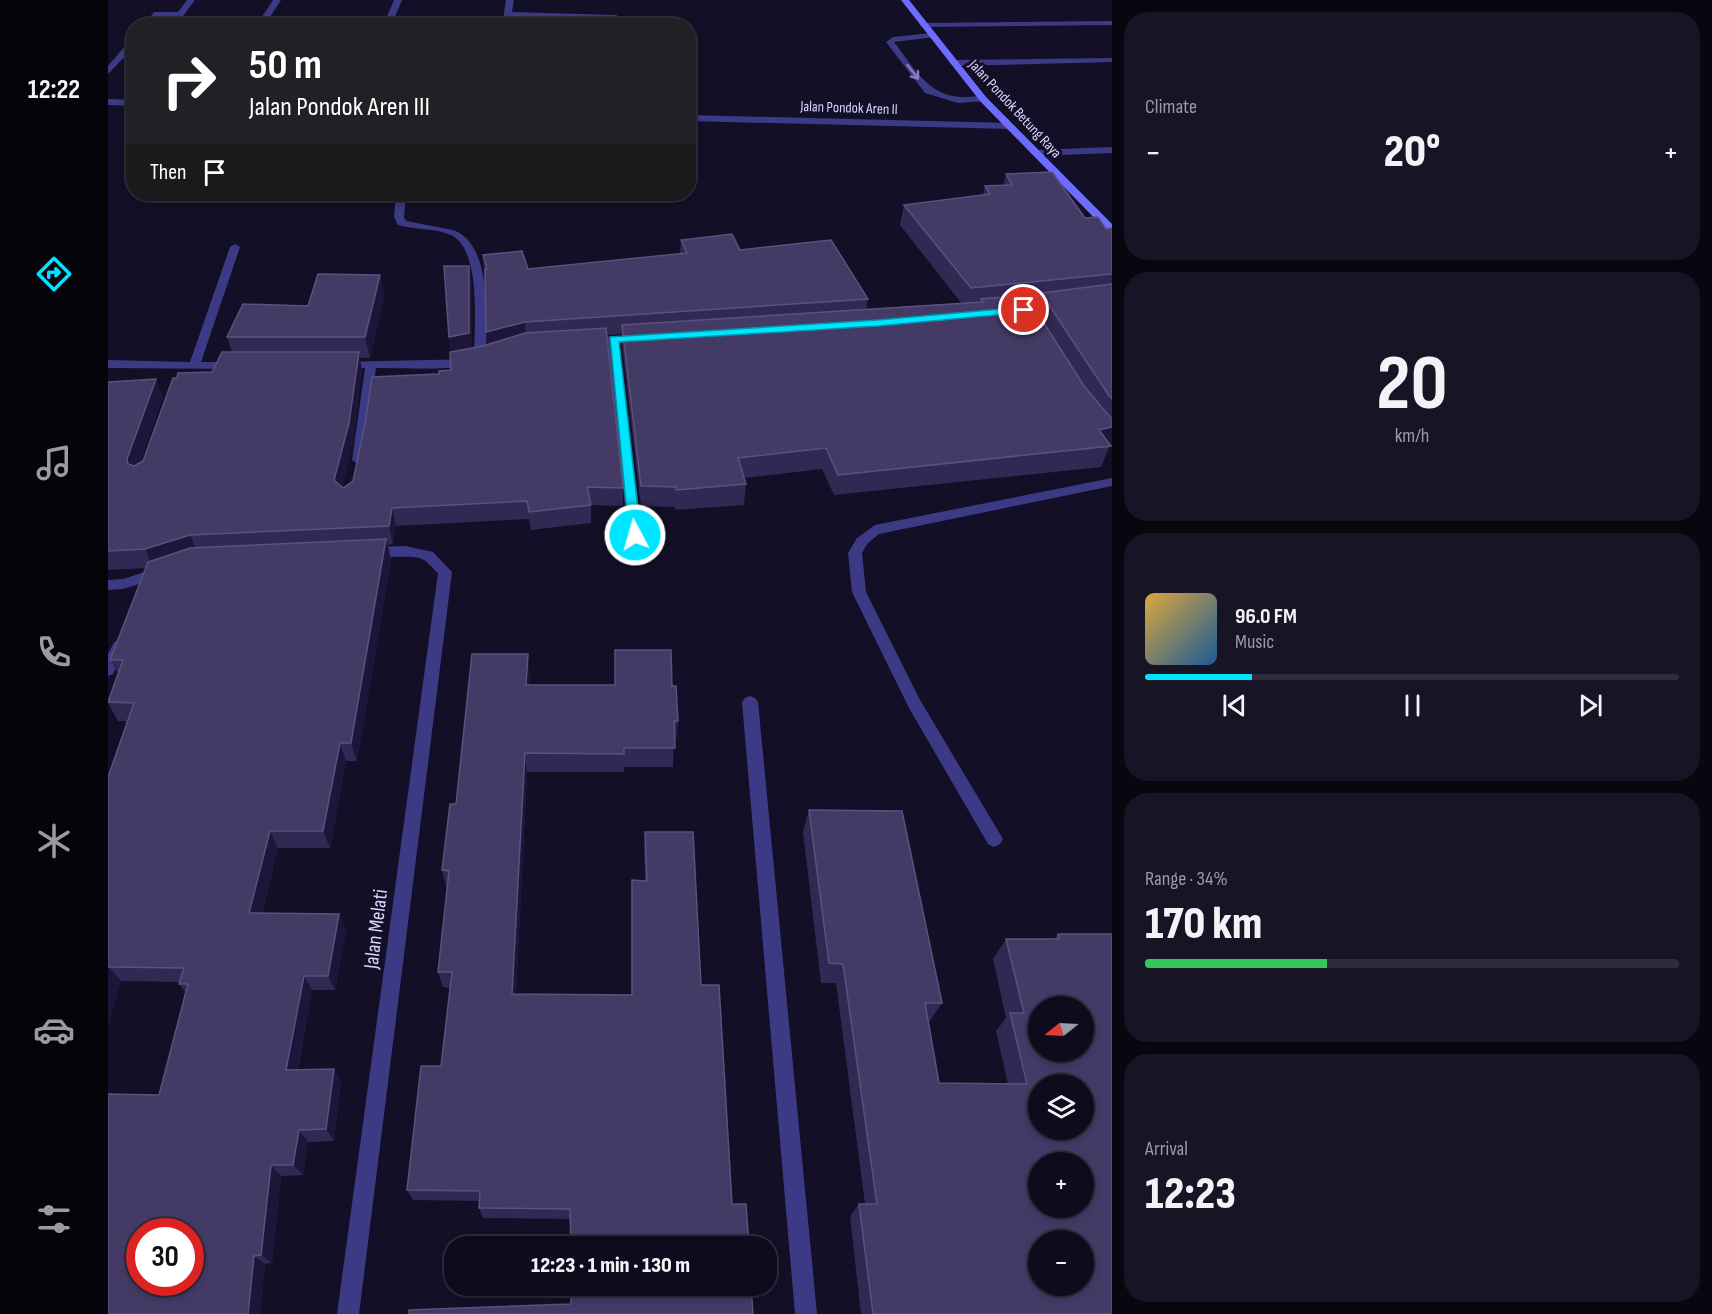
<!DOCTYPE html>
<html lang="en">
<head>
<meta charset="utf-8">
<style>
  :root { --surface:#0e0b1c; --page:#171425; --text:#f1f3f6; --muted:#9b9ba3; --line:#2e2b3b; --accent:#00e5ff }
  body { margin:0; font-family:"Sofia Sans Condensed",sans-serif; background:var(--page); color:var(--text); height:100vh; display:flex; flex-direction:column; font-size:22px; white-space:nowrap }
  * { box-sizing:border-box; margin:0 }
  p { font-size:20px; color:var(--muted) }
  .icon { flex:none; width:33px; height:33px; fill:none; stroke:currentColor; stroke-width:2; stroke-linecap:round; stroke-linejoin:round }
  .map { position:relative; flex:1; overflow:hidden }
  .details { display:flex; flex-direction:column; gap:12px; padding:12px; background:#08060f; width:600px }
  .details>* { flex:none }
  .top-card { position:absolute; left:18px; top:18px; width:570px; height:183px; border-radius:24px; box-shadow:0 3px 9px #0003,0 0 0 2px var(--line); background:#202124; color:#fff; overflow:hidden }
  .needle { width:39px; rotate:252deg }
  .fabs { position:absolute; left:920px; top:996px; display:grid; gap:12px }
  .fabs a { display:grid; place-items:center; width:66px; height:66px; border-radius:50%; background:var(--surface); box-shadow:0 3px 9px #0003,0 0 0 2px var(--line); font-size:30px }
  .speed { position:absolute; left:18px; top:1218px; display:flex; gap:12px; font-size:30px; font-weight:700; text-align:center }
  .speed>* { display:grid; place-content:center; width:78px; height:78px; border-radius:50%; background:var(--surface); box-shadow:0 3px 9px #0003,0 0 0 2px var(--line); line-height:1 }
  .speed .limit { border:9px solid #d22; background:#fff; color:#111 }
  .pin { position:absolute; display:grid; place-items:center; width:51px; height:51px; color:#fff; margin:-26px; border:3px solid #fff; border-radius:50%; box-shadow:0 2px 6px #0007 }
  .me { position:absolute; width:66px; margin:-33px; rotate:354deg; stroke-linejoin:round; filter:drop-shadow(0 0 4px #0008) }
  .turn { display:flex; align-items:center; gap:21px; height:126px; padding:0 24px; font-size:27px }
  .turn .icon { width:78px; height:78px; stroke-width:2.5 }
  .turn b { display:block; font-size:42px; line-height:51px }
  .then { display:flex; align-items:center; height:57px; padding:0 24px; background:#0003; gap:12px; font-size:22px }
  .big { font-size:45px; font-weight:800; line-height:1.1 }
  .details .tile { flex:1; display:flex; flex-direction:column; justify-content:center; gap:9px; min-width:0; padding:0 21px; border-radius:24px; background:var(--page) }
  .details .dial { align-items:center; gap:0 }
  .dial b { font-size:78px; line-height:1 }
  .song { display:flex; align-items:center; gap:18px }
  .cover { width:72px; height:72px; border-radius:9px; background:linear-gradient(135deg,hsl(40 70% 55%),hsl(210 70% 35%)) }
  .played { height:6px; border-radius:3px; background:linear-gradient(90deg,var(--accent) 20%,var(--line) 20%) }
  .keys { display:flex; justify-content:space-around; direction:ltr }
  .heat { display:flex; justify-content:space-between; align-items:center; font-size:33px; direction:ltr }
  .charge { height:9px; border-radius:4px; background:linear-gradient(90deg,#34c759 34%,var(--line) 0) }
  .trip { position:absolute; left:336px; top:1236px; width:333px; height:60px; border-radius:24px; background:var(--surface); box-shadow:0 3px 9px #0003,0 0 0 2px var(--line); font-weight:800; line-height:60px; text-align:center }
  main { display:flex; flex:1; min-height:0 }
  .dock { display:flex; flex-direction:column; width:108px; justify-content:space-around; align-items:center; background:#06040b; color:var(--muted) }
  .dock .icon { width:42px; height:42px }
  .dock .selected { color:var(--accent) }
  .dock b { font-size:27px; color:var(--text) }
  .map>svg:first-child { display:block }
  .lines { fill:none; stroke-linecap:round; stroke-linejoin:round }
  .lane { fill:#3d3a85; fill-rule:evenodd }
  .street { fill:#3d3a85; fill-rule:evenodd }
  .secondary { fill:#6f6bff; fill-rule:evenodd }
  .wall { fill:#312854; fill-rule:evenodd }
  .shaded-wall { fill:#1d163a }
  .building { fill:#433a66; stroke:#5a527e; stroke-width:1.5; fill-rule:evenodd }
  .oneway { stroke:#837fbc }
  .route { fill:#00e5ff; stroke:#0095a6; stroke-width:1.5 }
  .labels { text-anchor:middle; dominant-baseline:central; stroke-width:6; stroke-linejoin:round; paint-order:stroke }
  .far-street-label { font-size:15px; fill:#d9d4ff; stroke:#130f26 }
  .near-street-label { font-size:21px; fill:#d9d4ff; stroke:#130f26 }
</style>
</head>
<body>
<main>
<nav class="dock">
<b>12:22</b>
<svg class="icon selected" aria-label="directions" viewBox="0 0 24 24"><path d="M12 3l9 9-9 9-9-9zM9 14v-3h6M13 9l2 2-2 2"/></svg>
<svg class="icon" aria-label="music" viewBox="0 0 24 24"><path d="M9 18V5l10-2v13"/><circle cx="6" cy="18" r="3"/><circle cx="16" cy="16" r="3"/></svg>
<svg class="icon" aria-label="phone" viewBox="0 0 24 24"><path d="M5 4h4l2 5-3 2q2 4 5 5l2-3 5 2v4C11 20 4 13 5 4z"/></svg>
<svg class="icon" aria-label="climate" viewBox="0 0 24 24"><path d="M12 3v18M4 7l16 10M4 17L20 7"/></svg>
<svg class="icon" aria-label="car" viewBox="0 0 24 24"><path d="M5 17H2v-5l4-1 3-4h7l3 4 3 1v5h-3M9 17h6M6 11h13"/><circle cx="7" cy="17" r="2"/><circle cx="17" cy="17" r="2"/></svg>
<svg class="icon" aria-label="filters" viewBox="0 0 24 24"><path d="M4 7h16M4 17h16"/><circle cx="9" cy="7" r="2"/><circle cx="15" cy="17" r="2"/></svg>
</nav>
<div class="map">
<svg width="1004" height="1314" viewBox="0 0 1004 1314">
  <rect width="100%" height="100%" fill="#130f26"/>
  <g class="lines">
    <!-- lane -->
    <path class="lane" d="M 824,33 L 828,35 L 827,37 L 786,42 C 805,66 819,95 852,97 C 861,98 872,94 879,99 L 878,101 L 850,103 L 817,93 L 778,42 L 785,37 Z
      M 1004,58 L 1004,62 L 846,66 L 842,63 L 846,60 Z
      M 1004,147 L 1004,153 L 928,156 L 923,153 L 928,150 Z
      M 1004,478 L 1004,486 L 771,534 L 759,544 L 754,553 L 758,592 L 812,700 L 892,834 L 895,839 L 892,844 L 886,847 L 880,844 L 801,708 L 744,592 L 740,553 L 749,538 L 767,525 Z"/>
    <!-- street -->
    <path class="street" d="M 79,0 L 87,0 L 75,16 L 51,16 L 44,26 L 35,26 L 46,12 L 70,12 Z
      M 165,0 L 173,0 L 156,26 L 148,26 Z
      M 286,0 L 294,0 L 283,26 L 275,26 Z
      M 398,0 L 406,0 L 404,12 L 508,15 L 512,17 L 508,19 L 403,16 L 402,26 L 394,26 Z
      M 548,20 L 554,20 L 555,26 L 547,26 Z
      M 1004,21 L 1004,25 L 815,27 L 811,25 L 815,23 Z
      M 23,39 L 26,39 L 26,47 L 0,74 L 0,66 Z
      M 0,99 L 26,100 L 26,106 L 0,105 Z
      M 580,115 L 902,123 L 907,126 L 902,129 L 580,121 Z
      M 288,194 L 298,194 L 296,217 L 298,221 L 345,230 C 386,244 378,325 378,360 C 364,372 291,368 268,368 L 256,460 L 250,464 L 244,460 L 257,368 L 234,369 L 228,365 L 230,362 L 366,359 C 366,329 374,254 345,236 C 330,228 307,230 290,225 L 286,217 Z
      M 127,244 L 132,247 L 93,362 L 126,362 L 130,363 L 130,369 L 0,368 L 0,360 L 82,362 L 122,247 Z
      M 534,335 L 538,336 L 538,340 L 511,343 L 534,535 L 527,540 L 520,535 L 500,343 L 480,344 L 474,341 L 480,338 Z
      M 297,546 L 325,552 L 344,572 L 251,1314 L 229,1314 L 330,573 C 326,570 321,563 316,560 C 301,552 264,563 256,552 L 263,547 Z
      M 52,567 L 59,572 L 57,576 L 15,589 L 0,590 L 0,580 L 15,579 Z
      M 11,640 L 16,642 L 18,646 L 5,674 L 0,676 L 0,654 L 6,642 Z
      M 642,696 L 647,698 L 650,702 L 709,1314 L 687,1314 L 634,702 L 637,698 Z"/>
    <!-- secondary -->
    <path class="secondary" d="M 793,0 L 801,0 L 878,97 L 1004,224 L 1004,233 L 1000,232 L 872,101 Z"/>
  </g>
  <!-- wall -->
  <path class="wall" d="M 898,174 L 998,229 L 1004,228 L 1004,445 L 1002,445 L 993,467 L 726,495 L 714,469 L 636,478 L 638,484 L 636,505 L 567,510 L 567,507 L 533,506 L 514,345 L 514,334 L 499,335 L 515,488 L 515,506 L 483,505 L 483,523 L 423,530 L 421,519 L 288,526 L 285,544 L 280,545 L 283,559 L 249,761 L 238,761 L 222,848 L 170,848 L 154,913 L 231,914 L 238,930 L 227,990 L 204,990 L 190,1070 L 226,1069 L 233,1082 L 226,1141 L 200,1142 L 195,1175 L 173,1176 L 164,1263 L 157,1264 L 152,1314 L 51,1095 L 78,993 L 71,984 L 72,982 L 13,981 L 0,1025 L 0,777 L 19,721 L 10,721 L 0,703 L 0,701 L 10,673 L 2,660 L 38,568 L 0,570 L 0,382 L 55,397 L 32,463 L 35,461 L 104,372 L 124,352 L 119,337 L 200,306 L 272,275 L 276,296 L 262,358 L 252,358 L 254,370 L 245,442 L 234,487 L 235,488 L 245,481 L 331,374 L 343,370 L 343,352 L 341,337 L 361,266 L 364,287 L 364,348 L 380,345 L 375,255 L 420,269 L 572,254 L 573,240 L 632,250 L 760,299 L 758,310 L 854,304 L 792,225 L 796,205 L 875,195 L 877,186 L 895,185 ZM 930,301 L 927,310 L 922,302 Z
    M 422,673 L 421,685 L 564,686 L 570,721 L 568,740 L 566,740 L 565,767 L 516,767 L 516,772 L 419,772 L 408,994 L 524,995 L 524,880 L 537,881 L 536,849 L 537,832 L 585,832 L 463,1219 L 375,1218 L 371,1208 L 372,1201 L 305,1200 L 299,1190 L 333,1066 L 342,988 L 335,987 L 330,972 L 339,887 L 338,887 L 334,870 L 348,804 Z
    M 701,810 L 834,1003 L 822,1021 L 820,1021 L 831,1083 L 900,1084 L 888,1031 L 898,1018 L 885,959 L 898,939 L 946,939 L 950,934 L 1004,934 L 1004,1314 L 753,1314 L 742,1216 L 751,1204 L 757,1204 L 728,983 L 713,983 L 695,832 Z"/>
  <!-- shaded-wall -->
  <path class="shaded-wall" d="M 361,266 L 364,287 L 364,354 L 344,358 L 341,337 Z
    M 272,275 L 276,296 L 262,358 L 257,337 Z
    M 417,322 L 418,341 L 380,350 L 378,332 Z
    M 251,352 L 254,370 L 245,442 L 231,498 L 226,480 Z
    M 48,379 L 55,397 L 27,477 L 20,464 L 19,459 Z
    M 1004,427 L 1004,445 L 997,447 L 991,430 Z
    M 284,508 L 288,526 L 285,544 L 281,526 Z
    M 82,535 L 90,553 L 45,567 L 37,549 Z
    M 278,539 L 283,559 L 249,761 L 243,743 Z
    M 420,654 L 422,673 L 420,704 L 418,685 Z
    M 232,743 L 238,761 L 222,848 L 215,831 Z
    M 417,753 L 419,772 L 407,1009 L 404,994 Z
    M 162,831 L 170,848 L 150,928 L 141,913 Z
    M 231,914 L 238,930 L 227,990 L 220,976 Z
    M 0,966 L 13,981 L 0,1025 Z
    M 196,976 L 204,990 L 187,1083 L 178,1070 Z
    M 226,1069 L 233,1082 L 226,1141 L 218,1129 Z
    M 191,1130 L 200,1142 L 195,1175 L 185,1165 Z
    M 163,1165 L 173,1176 L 164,1263 L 153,1255 Z
    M 146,1256 L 157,1264 L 152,1314 L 140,1314 Z"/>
  <!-- building -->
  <path class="building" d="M 944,172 L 977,218 L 990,217 L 998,229 L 1004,228 L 1004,274 L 863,288 L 796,205 L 882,194 L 877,186 L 904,185 L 898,174 Z
    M 624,234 L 632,250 L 723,240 L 760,299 L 417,322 L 378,332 L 377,269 L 379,269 L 375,255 L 414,251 L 420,269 L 579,253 L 573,240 Z
    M 336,266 L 361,266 L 361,333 L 341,337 Z
    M 210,274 L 272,275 L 257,337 L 119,337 L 135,304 L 200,306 Z
    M 1004,284 L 1004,399 L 1002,397 L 933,293 Z
    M 918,295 L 976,386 L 1002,417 L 1004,418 L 1004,427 L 991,430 L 1003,446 L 730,475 L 718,448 L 630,458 L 638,484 L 568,490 L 568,487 L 533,486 L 514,325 L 875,302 L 873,299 Z
    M 498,328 L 515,488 L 479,487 L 483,505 L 421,512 L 419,501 L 284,508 L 281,526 L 82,535 L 37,549 L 0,551 L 0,382 L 48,379 L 19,459 L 20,464 L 26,466 L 35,461 L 65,378 L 69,378 L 70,373 L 104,372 L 114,352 L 251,352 L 241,423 L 226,480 L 235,488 L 245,481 L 257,424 L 264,377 L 331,374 L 331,371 L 343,370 L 342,352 L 375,346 L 417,333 Z
    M 278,539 L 243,743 L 232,743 L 215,831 L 162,831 L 141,913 L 231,914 L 220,976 L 196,976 L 178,1070 L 226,1069 L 218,1129 L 191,1130 L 185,1165 L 163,1165 L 153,1255 L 146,1256 L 140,1314 L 0,1314 L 0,1094 L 51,1095 L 80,984 L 71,984 L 76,968 L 0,967 L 0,777 L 26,703 L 0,702 L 15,660 L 2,660 L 40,562 L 82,548 ZM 32,1232 L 82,1232 L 82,1282 L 32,1282 Z
    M 507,650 L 563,650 L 564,686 L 568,686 L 570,721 L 566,721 L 567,748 L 516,748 L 516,754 L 417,753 L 404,994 L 524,995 L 524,880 L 539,881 L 537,832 L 585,832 L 593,985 L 611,985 L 624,1204 L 638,1204 L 641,1246 L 463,1246 L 462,1209 L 371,1208 L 372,1191 L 299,1190 L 313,1066 L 333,1066 L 344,972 L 330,972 L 341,871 L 334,870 L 342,804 L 348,804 L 364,654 L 420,654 L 418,685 L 507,685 Z
    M 701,810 L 794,811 L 834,1003 L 817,1003 L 831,1083 L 919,1084 L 902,1013 L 916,1013 L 898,939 L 951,939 L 950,934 L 1004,934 L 1004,1314 L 765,1314 L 751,1204 L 769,1204 L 735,964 L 721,963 ZM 930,1006 L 975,1006 L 975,1052 L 930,1052 ZM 930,1084 L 975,1084 L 975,1130 L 930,1130 ZM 930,1162 L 975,1162 L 975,1208 L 930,1208 ZM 930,1240 L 975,1240 L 975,1286 L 930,1286 Z
    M 463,1286 L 643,1286 L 645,1314 L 301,1314 L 301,1310 L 463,1304 Z"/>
  <!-- one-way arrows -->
  <defs><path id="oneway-shaft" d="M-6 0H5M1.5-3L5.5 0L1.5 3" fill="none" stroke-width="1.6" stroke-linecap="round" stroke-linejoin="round" transform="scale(1.5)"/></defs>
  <use class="oneway" href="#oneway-shaft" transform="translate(805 72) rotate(52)"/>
  <!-- route -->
  <path class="route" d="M 916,307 L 920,308 L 920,312 L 770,326 L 511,342 L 533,535 L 527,540 L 521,535 L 502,337 L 770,320 Z"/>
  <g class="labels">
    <!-- far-street labels -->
    <g class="far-street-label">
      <text transform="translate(741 108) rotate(2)">Jalan Pondok Aren II</text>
      <text transform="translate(907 109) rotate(47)">Jalan Pondok Betung Raya</text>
    </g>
    <!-- near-street labels -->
    <g class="near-street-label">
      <text transform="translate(268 929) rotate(-83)">Jalan Melati</text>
    </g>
  </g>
</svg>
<div class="fabs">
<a><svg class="needle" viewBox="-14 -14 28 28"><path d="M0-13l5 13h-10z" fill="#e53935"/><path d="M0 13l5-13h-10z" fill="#9b9ba3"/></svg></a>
<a><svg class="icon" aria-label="layers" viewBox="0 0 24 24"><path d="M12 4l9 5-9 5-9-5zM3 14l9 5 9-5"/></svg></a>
<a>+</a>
<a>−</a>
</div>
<div class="speed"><div class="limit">30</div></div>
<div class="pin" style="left:916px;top:310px;background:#d93025"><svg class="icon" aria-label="arrive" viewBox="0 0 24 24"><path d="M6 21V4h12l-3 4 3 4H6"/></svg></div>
<svg class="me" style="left:527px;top:535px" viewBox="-20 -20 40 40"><circle r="17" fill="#00e5ff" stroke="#fff" stroke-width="3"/><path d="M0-11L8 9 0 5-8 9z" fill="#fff"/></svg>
<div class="trip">12:23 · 1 min · 130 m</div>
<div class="top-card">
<div class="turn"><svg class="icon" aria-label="right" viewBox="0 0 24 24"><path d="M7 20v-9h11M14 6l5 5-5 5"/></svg><div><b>50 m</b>Jalan Pondok Aren III</div></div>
<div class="then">Then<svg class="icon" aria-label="arrive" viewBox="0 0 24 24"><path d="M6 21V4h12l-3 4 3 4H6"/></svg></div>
</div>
</div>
<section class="details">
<div class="tile"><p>Climate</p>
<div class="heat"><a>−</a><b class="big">20°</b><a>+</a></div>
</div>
<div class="tile dial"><b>20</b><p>km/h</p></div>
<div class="tile">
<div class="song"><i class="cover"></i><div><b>96.0 FM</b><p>Music</p></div></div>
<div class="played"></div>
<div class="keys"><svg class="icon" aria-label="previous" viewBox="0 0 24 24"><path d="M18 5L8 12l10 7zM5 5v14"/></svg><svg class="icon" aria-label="pause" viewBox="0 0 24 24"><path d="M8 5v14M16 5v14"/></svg><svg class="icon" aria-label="next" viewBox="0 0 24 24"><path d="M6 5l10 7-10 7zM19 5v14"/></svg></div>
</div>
<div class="tile"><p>Range · 34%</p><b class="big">170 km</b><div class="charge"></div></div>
<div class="tile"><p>Arrival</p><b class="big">12:23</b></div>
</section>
</main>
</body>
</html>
